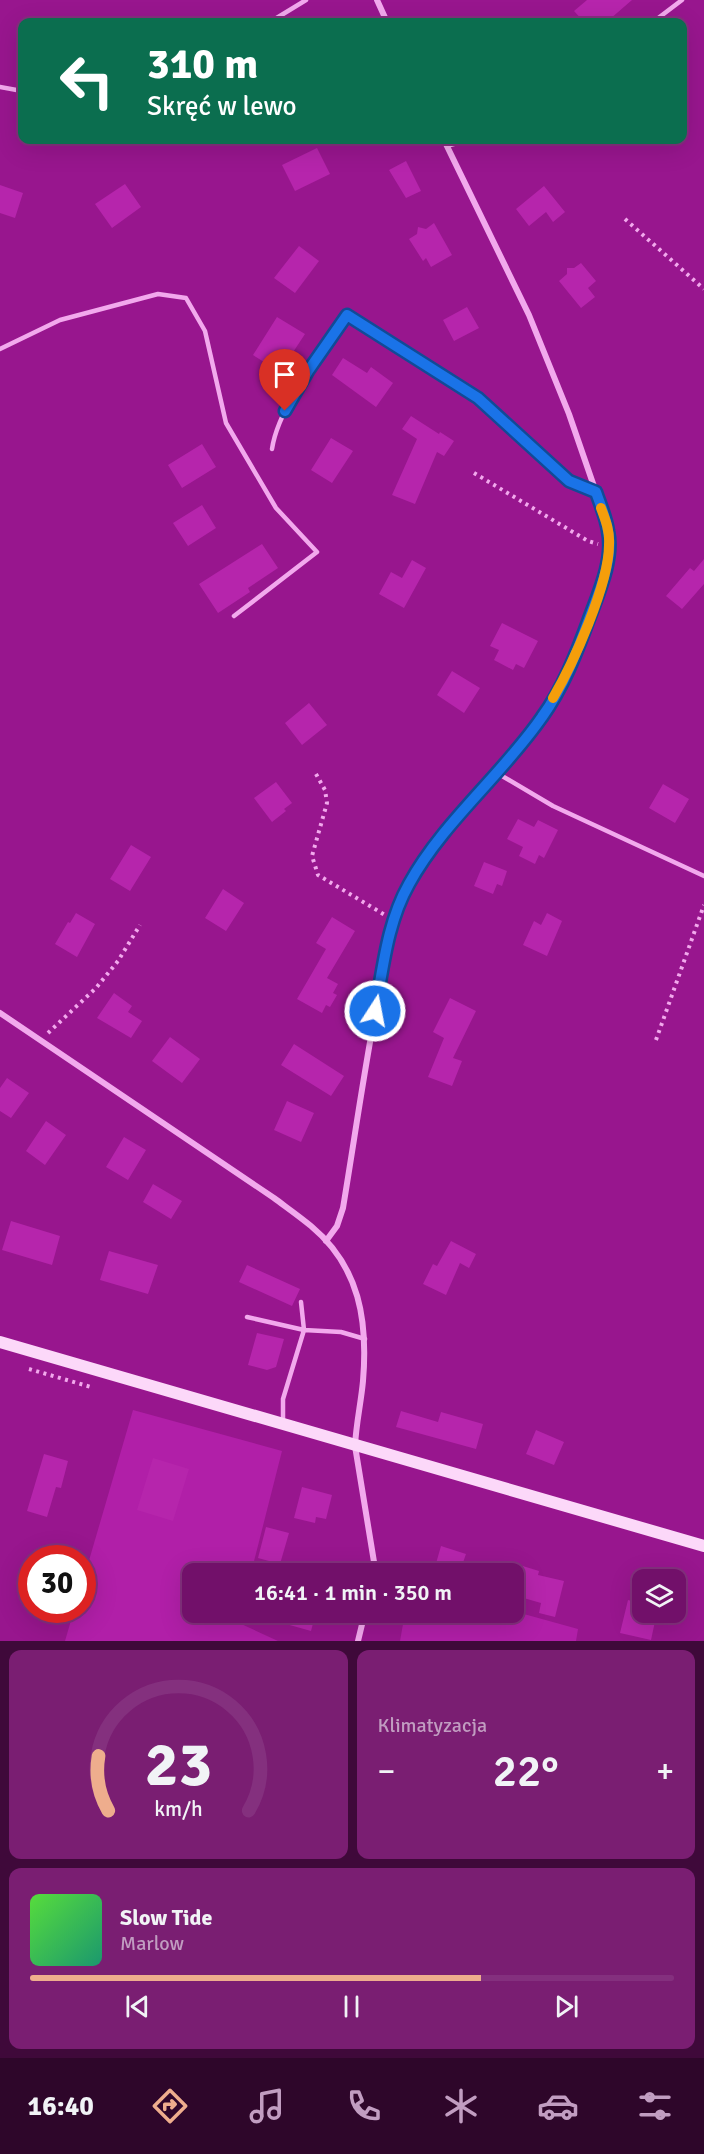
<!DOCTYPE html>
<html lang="pl">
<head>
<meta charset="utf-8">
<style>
  :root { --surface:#72106a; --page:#7a1e72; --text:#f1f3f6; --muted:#c19dc1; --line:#84307e; --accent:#eead8d }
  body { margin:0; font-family:Signika,sans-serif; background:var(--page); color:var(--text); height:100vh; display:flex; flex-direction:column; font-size:22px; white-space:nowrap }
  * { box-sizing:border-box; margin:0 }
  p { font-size:20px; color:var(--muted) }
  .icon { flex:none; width:33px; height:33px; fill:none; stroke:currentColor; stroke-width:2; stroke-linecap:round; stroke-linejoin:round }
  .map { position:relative; height:1641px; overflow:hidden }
  .drawer { display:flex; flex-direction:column; gap:9px; padding:9px; background:#3f093a; flex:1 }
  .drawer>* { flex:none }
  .banner { position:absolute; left:18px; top:18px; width:669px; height:126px; border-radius:12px; box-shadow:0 6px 24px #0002,0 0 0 2px var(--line); background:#0b6e4f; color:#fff; overflow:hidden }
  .tools { position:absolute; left:632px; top:1569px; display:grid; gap:12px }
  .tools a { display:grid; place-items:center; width:54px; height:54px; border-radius:12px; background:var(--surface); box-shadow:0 6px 24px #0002,0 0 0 2px var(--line); font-size:30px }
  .speed { position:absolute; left:18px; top:1545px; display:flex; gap:12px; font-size:30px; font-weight:700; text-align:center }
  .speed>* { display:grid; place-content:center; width:78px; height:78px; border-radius:50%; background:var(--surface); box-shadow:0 6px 24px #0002,0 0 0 2px var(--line); line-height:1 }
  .speed .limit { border:9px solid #d22; background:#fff; color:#111 }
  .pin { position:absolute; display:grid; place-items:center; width:51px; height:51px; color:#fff; margin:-62px -26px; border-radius:50% 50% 50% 0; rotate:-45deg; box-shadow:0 0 6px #0007 }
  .pin .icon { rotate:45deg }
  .me { position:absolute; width:66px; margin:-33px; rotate:11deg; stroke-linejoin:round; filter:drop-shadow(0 0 4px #0008) }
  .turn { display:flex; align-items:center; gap:21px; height:126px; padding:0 30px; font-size:27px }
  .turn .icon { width:78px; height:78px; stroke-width:2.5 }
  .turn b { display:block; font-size:42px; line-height:51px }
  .big { font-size:45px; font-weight:600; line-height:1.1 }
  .drawer .card { flex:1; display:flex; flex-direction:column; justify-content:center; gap:9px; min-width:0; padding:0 21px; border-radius:12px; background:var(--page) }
  .drawer .dial { align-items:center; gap:0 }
  .dial svg { height:156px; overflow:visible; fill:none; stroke:var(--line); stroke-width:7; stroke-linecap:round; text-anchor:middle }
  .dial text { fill:var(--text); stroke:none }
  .song { display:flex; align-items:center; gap:18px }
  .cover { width:72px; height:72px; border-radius:9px; background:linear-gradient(135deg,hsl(110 70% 55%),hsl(160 70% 35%)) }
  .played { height:6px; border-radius:3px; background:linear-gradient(90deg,var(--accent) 70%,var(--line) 70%) }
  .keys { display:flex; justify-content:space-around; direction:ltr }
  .heat { display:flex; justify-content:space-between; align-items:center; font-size:33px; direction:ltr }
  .drawer .tiles { flex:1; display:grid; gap:9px; grid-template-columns:1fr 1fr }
  .card:last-child { grid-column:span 2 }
  .trip { position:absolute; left:182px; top:1563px; width:342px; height:60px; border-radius:12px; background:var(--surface); box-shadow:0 6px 24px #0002,0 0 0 2px var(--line); font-weight:600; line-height:60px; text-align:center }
  .dock { display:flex; height:96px; justify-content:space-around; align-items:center; background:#2e062a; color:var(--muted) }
  .dock .icon { width:42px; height:42px }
  .dock .on { color:var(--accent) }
  .dock b { font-size:27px; color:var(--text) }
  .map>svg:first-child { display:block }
  .green { fill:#b11fa8 }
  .building { fill:#b625ac }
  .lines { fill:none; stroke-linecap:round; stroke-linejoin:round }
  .path { stroke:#f2a9ed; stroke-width:4; stroke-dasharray:3 4.5; stroke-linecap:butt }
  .lane { stroke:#f2a9ed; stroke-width:4.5 }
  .street { stroke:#f2a9ed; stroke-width:6 }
  .secondary { stroke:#fcd8f9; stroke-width:12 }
  .route-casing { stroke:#114b97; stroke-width:15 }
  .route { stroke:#1a73e8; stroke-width:10 }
  .slow { stroke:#f59e0b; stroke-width:10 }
</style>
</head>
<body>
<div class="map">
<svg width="704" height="1641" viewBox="0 0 704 1641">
  <rect width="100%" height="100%" fill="#98168e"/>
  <!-- green -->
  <path class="green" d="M 133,1410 L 282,1451 L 251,1573 L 192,1574 L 192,1612 L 241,1613 L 239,1623 L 278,1641 L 65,1641 L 74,1610 L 82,1610 L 83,1581 Z
    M 513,1611 L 578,1629 L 576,1641 L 400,1641 L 405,1613 Z"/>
  <!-- building -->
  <path class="building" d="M 587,0 L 632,0 L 610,19 L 607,16 L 599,22 L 584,22 L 574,11 Z
    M 317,148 L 330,174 L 295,191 L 282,165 Z
    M 406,161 L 421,191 L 406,198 L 389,170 Z
    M 125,184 L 141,207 L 112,228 L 95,204 Z
    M 0,185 L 23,193 L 15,218 L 0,213 Z
    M 544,186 L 565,212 L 553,222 L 546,212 L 529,226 L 516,209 Z
    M 434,223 L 452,255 L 431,267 L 426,258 L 423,261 L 409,239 L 417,234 L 418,227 L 426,229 Z
    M 299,246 L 319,261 L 295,293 L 274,278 Z
    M 581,263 L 596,281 L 588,288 L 595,297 L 581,308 L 559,281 L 567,274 L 567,268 L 574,268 Z
    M 467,307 L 479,328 L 454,341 L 443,320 Z
    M 277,317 L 305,334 L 280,372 L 253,355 Z
    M 343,358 L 367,373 L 371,367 L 393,383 L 376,407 L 332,375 Z
    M 411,416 L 439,434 L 440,432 L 454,441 L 444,456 L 437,452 L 415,504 L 392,495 L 417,439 L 402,429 Z
    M 331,438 L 353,451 L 332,483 L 311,470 Z
    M 202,444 L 216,467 L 182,488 L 168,465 Z
    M 202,505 L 216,528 L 188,546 L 173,523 Z
    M 262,544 L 278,568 L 248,588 L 250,592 L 218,613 L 199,584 Z
    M 704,559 L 704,584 L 682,609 L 666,596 L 690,568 L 694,571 Z
    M 412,560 L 426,568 L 404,608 L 379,594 L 391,572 L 402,578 Z
    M 502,623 L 538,641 L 524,668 L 516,664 L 513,670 L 494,660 L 499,650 L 490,646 Z
    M 452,671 L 480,688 L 464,713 L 437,695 Z
    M 309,703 L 327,725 L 302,745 L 285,723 Z
    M 276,782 L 292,803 L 284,809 L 286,811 L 272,822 L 254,798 Z
    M 663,784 L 689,799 L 675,823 L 649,808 Z
    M 518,819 L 534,827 L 538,820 L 558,830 L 544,858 L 539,855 L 535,864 L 519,856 L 523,847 L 507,839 Z
    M 131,845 L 151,857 L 130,891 L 110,879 Z
    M 484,862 L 507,871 L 502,886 L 497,884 L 493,894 L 474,886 Z
    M 223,889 L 244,903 L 226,931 L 205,918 Z
    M 76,913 L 95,924 L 77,957 L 55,944 L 68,922 L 70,923 Z
    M 547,913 L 562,921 L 547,956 L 523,945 L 534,921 L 541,925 Z
    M 332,917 L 355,931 L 327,978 L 338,984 L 333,993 L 337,995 L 330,1007 L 326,1005 L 322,1013 L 297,999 L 326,949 L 316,943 Z
    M 114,993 L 132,1006 L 128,1012 L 142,1021 L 131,1038 L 97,1018 Z
    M 450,998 L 476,1011 L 453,1058 L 462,1061 L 452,1086 L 428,1077 L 444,1038 L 433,1032 Z
    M 170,1037 L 200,1059 L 182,1083 L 152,1061 Z
    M 294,1044 L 344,1076 L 331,1096 L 281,1065 Z
    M 7,1078 L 29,1093 L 11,1118 L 0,1111 L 0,1088 Z
    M 287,1101 L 314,1113 L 301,1142 L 274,1130 Z
    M 46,1121 L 66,1135 L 45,1165 L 26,1151 Z
    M 124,1137 L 146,1150 L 128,1180 L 106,1167 Z
    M 153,1184 L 182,1201 L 171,1219 L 143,1202 Z
    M 11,1221 L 60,1236 L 52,1265 L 2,1250 Z
    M 451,1241 L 476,1254 L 469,1268 L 460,1263 L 446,1295 L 423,1284 L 433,1264 L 437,1266 Z
    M 109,1251 L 158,1265 L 148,1294 L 100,1280 Z
    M 247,1265 L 300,1289 L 292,1306 L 239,1282 Z
    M 257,1333 L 284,1339 L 276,1367 L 267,1370 L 248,1365 Z
    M 401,1411 L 438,1422 L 441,1412 L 483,1424 L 476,1449 L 396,1427 Z
    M 536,1430 L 564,1442 L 554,1465 L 526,1454 Z
    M 44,1454 L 68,1461 L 61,1488 L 56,1487 L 47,1517 L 27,1511 Z
    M 153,1458 L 189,1469 L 173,1521 L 137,1510 Z
    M 302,1487 L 332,1495 L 326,1519 L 316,1517 L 315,1523 L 294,1518 Z
    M 266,1527 L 289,1533 L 280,1564 L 258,1558 Z
    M 441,1546 L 466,1554 L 459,1574 L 433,1574 Z
    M 513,1563 L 539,1571 L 538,1575 L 564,1581 L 555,1617 L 539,1613 L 541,1603 L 513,1595 Z
    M 628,1600 L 642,1604 L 642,1612 L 657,1612 L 651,1640 L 620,1633 Z
    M 261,1612 L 316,1612 L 311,1631 L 261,1617 Z"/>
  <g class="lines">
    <!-- path -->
    <path class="path" d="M 625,219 L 704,289
      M 474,473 L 588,541 L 598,544
      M 316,774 L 325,790 L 327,803 L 312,856 L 318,875 L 385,915
      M 48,1033 L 96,988 L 118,961 L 140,925
      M 656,1040 L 704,905
      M 29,1369 L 91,1387"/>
    <!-- lane -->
    <path class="lane" d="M 270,22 L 306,0
      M 653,22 L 682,0
      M 0,87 L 22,91
      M 447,146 L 467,140
      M 0,349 L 60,320 L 158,294 L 186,298 L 205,331 L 226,423 L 276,508 L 317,552 L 234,616
      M 272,449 C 278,407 323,350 347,315 L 478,398 L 569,481 L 596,492
      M 497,773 L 553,806 L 704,876
      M 301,1302 L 304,1330 L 341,1332 L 365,1339
      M 247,1317 L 304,1330 L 283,1399 L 283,1422"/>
    <!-- street -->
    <path class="street" d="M 377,0 L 387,22
      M 0,1013 L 274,1198 C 286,1207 299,1216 311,1226 C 360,1267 368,1321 363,1381 C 361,1403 356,1424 355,1446 L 375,1568 L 374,1574
      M 326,1241 L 337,1226 L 343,1208 C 355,1136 365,1064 379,993 C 386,956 390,918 409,884 C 441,824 501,774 541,718 C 565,685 579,645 593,607 C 603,581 614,552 607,524 L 569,414 L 529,315 L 444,140
      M 358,1641 L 365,1612"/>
    <!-- secondary -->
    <path class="secondary" d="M 0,1342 L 704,1546"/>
  </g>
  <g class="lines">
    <defs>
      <path id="route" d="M 285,411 L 308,371 L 347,315 L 478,398 L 569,481 L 596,492 C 600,504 606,517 608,531 C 614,559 599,592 589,619 C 577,652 563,688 542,717 C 502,775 443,822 409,884 C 387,923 383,969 375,1011"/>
    </defs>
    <!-- route casing -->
    <use href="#route" class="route-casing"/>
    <!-- route -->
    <use href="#route" class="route"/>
    <!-- slow -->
    <path class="slow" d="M 553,698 C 573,664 609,584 609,545 C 610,532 606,521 601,508"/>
  </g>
</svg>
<div class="tools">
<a><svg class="icon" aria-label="layers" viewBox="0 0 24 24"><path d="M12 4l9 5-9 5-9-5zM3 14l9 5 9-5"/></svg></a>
</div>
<div class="speed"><div class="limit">30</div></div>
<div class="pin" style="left:285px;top:411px;background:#d93025"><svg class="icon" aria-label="arrive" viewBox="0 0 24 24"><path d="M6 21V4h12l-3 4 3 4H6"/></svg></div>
<svg class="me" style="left:375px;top:1011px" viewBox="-20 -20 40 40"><circle r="17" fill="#1a73e8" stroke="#fff" stroke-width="3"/><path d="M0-11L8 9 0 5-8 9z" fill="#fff"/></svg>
<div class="trip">16:41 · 1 min · 350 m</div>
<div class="banner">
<div class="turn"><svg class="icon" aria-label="left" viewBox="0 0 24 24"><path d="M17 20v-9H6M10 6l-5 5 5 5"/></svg><div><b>310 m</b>Skręć w lewo</div></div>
</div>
</div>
<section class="drawer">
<div class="tiles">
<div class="card dial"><svg viewBox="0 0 100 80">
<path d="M14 69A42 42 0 1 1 86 69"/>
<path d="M14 69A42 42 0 0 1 9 41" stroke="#eead8d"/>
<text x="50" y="56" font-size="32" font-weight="700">23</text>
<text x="50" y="72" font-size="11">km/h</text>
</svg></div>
<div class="card"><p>Klimatyzacja</p>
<div class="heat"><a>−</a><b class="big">22°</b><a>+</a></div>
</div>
<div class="card">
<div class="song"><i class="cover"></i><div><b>Slow Tide</b><p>Marlow</p></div></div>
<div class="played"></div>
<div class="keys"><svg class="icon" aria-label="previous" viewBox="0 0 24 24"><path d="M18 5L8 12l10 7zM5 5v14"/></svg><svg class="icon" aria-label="pause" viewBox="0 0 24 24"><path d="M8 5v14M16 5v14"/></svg><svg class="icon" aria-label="next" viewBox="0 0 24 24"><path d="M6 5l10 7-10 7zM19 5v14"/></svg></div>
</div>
</div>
</section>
<nav class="dock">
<b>16:40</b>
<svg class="icon on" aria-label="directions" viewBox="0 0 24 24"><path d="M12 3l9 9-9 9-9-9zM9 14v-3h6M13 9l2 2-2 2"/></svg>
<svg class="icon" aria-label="music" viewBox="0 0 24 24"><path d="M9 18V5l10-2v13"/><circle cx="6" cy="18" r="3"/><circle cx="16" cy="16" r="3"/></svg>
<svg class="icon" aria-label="phone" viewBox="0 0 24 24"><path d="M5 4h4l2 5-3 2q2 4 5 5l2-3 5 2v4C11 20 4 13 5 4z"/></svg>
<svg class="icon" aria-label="climate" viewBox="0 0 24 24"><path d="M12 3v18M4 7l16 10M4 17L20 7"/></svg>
<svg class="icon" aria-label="car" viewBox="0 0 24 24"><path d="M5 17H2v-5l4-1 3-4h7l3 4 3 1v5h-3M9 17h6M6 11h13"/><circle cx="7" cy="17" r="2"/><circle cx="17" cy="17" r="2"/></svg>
<svg class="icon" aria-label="filters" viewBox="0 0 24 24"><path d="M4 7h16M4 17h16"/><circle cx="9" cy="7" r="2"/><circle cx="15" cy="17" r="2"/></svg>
</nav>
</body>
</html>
